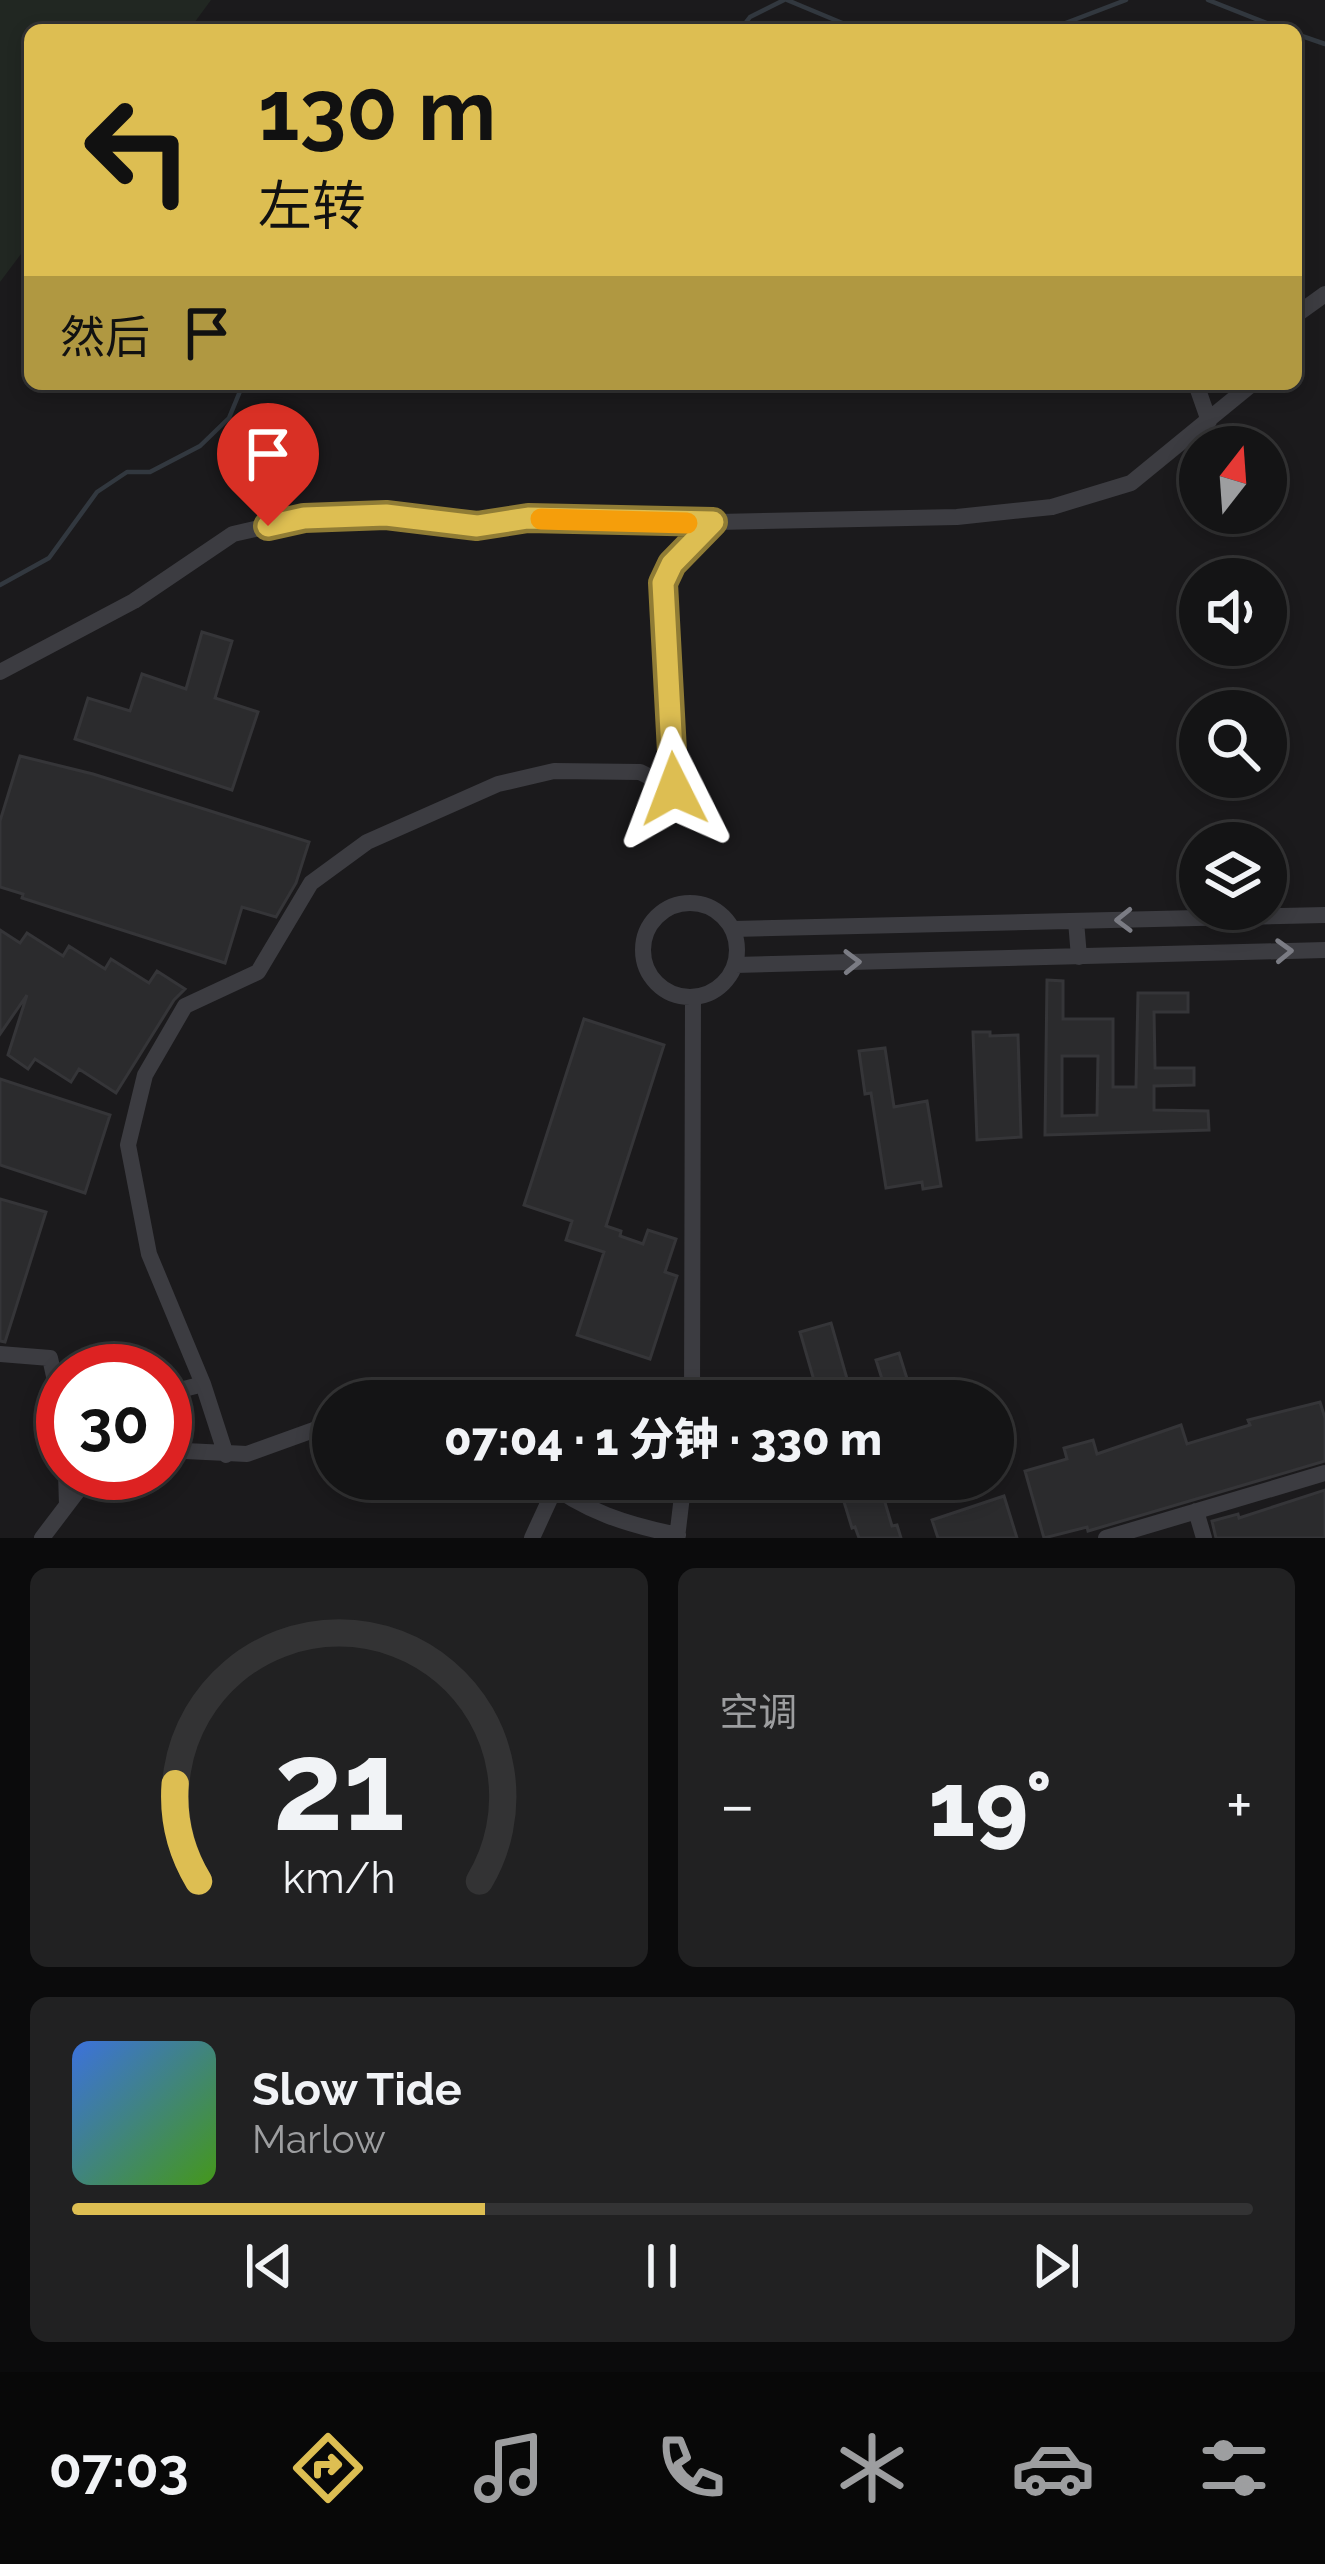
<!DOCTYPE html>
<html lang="zh">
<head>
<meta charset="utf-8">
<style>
  :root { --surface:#141415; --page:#212122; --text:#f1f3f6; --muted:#9d9ea0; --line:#333334; --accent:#ddbe52 }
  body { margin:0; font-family:Raleway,"Noto Sans SC",sans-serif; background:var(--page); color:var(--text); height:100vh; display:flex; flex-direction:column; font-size:45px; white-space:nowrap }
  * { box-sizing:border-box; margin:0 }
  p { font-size:39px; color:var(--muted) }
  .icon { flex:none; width:66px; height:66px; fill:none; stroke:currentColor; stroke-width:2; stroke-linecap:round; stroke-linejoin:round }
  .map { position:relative; height:1538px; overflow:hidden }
  .details { display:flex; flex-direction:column; gap:30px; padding:30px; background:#0b0b0c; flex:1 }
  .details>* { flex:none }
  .banner { position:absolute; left:24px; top:24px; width:1278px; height:366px; border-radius:18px; box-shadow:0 6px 18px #0003,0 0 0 3px var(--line); background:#ddbe52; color:#111; overflow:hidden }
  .needle { width:78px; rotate:17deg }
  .controls { position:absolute; left:1179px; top:426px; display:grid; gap:24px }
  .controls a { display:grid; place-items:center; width:108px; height:108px; border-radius:50%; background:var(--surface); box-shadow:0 6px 18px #0003,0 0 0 3px var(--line); font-size:60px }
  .speed { position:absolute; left:36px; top:1344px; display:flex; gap:24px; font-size:60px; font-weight:700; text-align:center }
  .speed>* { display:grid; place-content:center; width:156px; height:156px; border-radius:50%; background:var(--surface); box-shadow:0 6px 18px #0003,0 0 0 3px var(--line); line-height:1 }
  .speed .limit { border:18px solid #d22; background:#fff; color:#111 }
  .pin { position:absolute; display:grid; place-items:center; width:102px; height:102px; color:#fff; margin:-123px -51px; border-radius:50% 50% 50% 0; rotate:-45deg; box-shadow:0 0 12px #0007 }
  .pin .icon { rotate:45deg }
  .me { position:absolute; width:132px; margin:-66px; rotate:357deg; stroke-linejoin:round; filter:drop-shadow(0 0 9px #0008) }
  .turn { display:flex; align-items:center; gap:42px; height:252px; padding:0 36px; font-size:54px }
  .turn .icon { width:156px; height:156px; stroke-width:2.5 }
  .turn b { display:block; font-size:84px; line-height:102px }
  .then { display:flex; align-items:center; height:114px; padding:0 36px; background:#0003; gap:24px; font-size:45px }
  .big { font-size:90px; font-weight:800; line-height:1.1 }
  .details .card { flex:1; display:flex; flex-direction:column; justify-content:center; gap:18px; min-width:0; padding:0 42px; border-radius:18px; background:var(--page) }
  .details .dial { align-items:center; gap:0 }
  .dial svg { height:312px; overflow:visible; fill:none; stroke:var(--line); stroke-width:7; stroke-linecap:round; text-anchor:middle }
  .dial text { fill:var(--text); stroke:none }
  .song { display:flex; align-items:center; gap:36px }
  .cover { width:144px; height:144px; border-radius:18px; background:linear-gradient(135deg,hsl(220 70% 55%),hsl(100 70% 35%)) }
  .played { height:12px; border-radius:6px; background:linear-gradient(90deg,var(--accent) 35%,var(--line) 35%) }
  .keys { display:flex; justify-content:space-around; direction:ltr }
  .heat { display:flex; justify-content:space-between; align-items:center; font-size:66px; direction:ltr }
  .details .tiles { flex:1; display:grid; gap:30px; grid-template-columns:1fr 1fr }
  .card:last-child { grid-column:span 2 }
  .trip { position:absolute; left:312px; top:1380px; width:702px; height:120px; border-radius:60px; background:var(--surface); box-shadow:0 6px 18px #0003,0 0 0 3px var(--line); font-weight:800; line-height:120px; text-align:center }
  .dock { display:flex; height:192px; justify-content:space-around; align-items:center; background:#080808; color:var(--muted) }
  .dock .icon { width:84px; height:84px }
  .dock .current { color:var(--accent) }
  .dock b { font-size:54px; color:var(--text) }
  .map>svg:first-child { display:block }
  .green { fill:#212722 }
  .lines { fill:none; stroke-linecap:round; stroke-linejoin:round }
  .stream { stroke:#32383f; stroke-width:4.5 }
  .building { fill:#2b2b2d; stroke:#353538; stroke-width:3; fill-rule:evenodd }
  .street { stroke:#3c3c41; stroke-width:16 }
  .oneway { stroke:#7b7c84 }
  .route-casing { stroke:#907c35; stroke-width:30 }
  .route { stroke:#ddbe52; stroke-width:21 }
  .slow { stroke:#f59e0b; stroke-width:21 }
</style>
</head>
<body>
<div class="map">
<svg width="1325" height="1538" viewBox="0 0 1325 1538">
  <rect width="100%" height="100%" fill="#1b1a1c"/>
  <!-- green -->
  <path class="green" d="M 0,0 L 211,0 L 189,30 L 30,30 L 30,242 L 0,282 Z"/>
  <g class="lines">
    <!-- stream -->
    <path class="stream" d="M 787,0 L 859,30
      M 1208,0 L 1284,30
      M 740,30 L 750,17 L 784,0
      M 1015,30 L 1050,29 L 1126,0
      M 1296,34 L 1325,44
      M 0,585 L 49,558 L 97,492 L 127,472 L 150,472 L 200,446 L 229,418 L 243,384"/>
  </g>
  <!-- building -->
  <path class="building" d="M 202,632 L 232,641 L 215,698 L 258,712 L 232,790 L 75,739 L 88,698 L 130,711 L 142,674 L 186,689 Z
    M 20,756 L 93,774 L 309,842 L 296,883 L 276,917 L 242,907 L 225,963 L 22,898 L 23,894 L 0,887 L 0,821 Z
    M 0,930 L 20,943 L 27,933 L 63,956 L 69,946 L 105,969 L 111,959 L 149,983 L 157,971 L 185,989 L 174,1000 L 116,1093 L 79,1069 L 71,1082 L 35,1059 L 28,1069 L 8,1055 L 27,995 L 0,1034 Z
    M 1047,980 L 1063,981 L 1063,1019 L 1113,1019 L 1113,1087 L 1136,1087 L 1138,993 L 1188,993 L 1188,1012 L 1154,1012 L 1155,1068 L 1194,1068 L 1194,1085 L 1154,1086 L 1154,1110 L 1208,1111 L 1209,1130 L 1045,1135 ZM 1062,1056 L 1098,1056 L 1097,1115 L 1062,1116 Z
    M 584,1019 L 664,1045 L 606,1226 L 621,1231 L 620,1236 L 643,1244 L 648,1230 L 676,1239 L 665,1272 L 677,1276 L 650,1359 L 577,1335 L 604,1252 L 566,1240 L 572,1221 L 524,1205 Z
    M 973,1032 L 990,1032 L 990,1036 L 1018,1035 L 1021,1137 L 977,1140 Z
    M 885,1048 L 894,1107 L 927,1101 L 941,1186 L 923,1189 L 922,1182 L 886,1188 L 871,1093 L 865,1094 L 859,1051 Z
    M 0,1079 L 110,1115 L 85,1193 L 0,1165 Z
    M 0,1199 L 46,1212 L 5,1342 L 0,1341 Z
    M 831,1323 L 852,1396 L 820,1401 L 800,1332 Z
    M 899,1353 L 914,1401 L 889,1401 L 876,1360 Z
    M 1320,1402 L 1325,1418 L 1325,1461 L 1088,1531 L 1087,1527 L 1044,1538 L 1025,1471 L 1067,1459 L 1064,1448 L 1093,1440 L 1097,1454 L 1181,1425 L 1187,1444 L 1250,1425 L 1248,1420 Z
    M 837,1479 L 878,1479 L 892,1526 L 897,1525 L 901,1538 L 859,1538 L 855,1527 L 852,1528 Z
    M 1325,1490 L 1325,1538 L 1216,1538 L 1212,1521 L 1238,1514 L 1239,1518 Z
    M 1004,1496 L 1017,1538 L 938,1538 L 932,1520 Z"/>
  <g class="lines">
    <!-- street -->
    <path class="street" d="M 1296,315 L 1325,294
      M 1196,384 L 1209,421
      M 0,672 L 134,601 L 233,534 L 303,518 L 386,515 L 477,526 L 528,518 L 671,523 L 957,517 L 1052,507 L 1131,483 L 1252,384
      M 674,789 L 663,583 L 672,564 L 713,522
      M643 950a47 47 0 1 1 94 0a47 47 0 1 1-94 0Z
      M 1076,921 L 1079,957
      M 733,929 L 1325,915
      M 735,965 L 1325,950
      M 0,1354 L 50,1358 L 63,1417
      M 165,1394 L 203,1384
      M 692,1401 L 693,998
      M 165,1450 L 247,1454 L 333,1423
      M 226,1455 L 203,1384 L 149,1254 L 128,1145 L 145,1075 L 185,1006 L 258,972 L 311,883 L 367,842 L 498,784 L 554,771 L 640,772 L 674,789
      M 66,1473 L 67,1505
      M 544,1479 C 583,1511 628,1525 678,1535
      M 1196,1511 L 1204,1538
      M 42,1538 L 80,1488 L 98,1473
      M 532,1538 L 555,1488
      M 677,1538 L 684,1479
      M 1106,1538 L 1325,1473"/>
  </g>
  <!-- one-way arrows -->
  <defs><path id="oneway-chevron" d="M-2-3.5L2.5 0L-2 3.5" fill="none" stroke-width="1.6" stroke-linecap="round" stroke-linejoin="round" transform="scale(3)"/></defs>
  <g class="oneway">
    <use href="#oneway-chevron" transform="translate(1124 920) rotate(179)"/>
    <use href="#oneway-chevron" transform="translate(1284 951) rotate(-2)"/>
    <use href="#oneway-chevron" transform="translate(852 962) rotate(-1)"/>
  </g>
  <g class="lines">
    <defs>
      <path id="route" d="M 268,526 L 304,518 L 386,515 L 477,526 L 528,518 L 713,522 L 672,564 L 663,583 L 674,789"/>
    </defs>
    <!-- route casing -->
    <use href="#route" class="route-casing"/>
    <!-- route -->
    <use href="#route" class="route"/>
    <!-- slow -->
    <path class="slow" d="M 541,519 L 687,523"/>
  </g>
</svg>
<div class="controls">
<a><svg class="needle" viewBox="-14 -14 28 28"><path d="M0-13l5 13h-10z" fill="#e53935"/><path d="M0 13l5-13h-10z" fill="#9d9ea0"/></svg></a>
<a><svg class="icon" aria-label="sound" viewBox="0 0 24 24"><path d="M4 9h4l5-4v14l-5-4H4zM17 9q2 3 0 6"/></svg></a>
<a><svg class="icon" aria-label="search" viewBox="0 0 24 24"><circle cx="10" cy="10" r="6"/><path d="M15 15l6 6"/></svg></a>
<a><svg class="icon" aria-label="layers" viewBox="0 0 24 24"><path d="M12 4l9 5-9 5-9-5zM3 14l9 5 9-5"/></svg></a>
</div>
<div class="speed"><div class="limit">30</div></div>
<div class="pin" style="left:268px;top:526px;background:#d93025"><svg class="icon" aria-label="arrive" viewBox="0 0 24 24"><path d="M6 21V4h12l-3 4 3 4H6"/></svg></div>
<svg class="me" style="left:674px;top:789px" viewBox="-20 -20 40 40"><path d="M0-17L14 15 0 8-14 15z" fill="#ddbe52" stroke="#fff" stroke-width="4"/></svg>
<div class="trip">07:04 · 1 分钟 · 330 m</div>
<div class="banner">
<div class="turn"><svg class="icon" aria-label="left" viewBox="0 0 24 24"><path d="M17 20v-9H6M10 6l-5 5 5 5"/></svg><div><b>130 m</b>左转</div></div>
<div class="then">然后<svg class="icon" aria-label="arrive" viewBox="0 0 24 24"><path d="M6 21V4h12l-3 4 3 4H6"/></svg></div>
</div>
</div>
<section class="details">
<div class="tiles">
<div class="card dial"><svg viewBox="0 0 100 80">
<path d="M14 69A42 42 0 1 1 86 69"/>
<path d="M14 69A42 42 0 0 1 8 44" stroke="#ddbe52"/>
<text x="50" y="56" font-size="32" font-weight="700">21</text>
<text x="50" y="72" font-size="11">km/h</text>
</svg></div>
<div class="card"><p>空调</p>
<div class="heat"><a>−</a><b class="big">19°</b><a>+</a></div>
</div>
<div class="card">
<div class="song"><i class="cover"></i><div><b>Slow Tide</b><p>Marlow</p></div></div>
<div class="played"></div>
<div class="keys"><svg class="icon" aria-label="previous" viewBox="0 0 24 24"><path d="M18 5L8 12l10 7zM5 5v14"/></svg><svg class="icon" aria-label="pause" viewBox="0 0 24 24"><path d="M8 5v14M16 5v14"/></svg><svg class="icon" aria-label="next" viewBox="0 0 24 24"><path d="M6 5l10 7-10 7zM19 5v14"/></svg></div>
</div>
</div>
</section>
<nav class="dock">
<b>07:03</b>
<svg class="icon current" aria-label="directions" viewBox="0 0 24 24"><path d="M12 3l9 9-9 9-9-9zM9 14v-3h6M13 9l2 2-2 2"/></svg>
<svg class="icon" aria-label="music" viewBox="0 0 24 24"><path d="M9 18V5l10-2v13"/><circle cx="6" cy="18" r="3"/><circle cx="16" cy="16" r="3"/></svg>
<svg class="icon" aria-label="phone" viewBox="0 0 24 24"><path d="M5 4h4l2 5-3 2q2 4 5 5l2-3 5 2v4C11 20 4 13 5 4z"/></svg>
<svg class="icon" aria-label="climate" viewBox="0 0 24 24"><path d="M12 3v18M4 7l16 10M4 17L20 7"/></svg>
<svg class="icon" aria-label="car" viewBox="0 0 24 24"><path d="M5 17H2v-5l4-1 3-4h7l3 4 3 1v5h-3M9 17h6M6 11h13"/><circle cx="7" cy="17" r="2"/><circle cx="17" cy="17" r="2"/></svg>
<svg class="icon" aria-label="filters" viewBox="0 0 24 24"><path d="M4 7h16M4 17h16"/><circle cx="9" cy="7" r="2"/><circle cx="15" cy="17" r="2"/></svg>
</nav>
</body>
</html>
